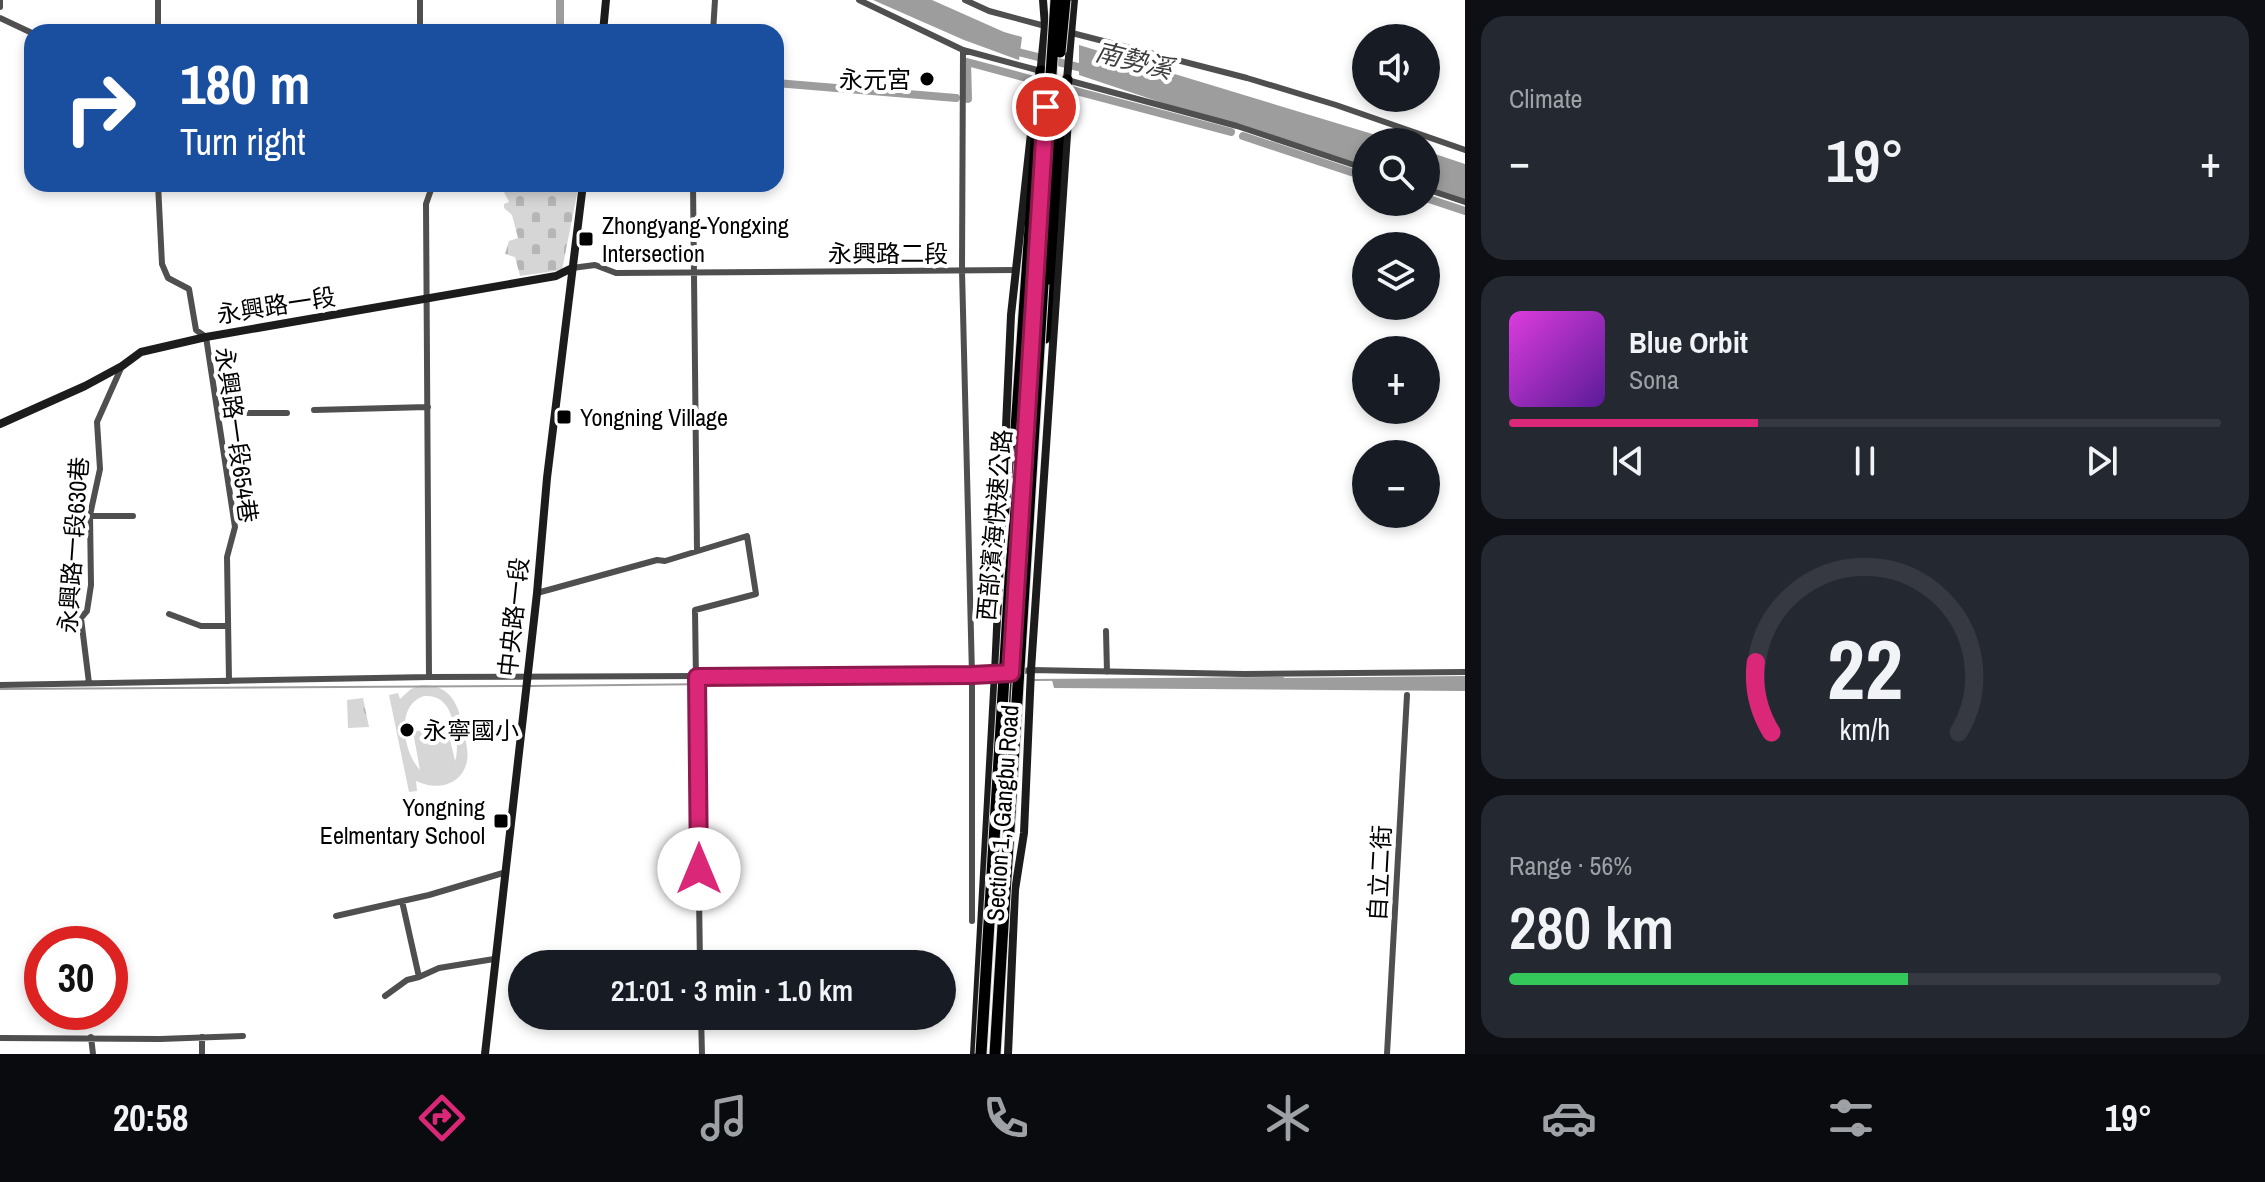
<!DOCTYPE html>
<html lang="en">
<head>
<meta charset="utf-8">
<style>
  :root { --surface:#171b24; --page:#242831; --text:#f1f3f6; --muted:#9ea1a6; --line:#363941; --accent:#db2777 }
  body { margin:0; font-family:"Archivo Narrow","Noto Sans TC",sans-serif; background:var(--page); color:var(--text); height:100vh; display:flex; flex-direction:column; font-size:30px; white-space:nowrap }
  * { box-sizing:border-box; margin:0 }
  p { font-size:26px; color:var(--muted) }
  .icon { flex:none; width:44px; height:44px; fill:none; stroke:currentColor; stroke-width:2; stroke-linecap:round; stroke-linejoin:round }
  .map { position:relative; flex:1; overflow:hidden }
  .sheet { display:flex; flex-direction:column; gap:16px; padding:16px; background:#0d0f14; width:800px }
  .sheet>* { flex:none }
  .guide { position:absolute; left:24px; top:24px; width:760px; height:168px; border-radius:24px; box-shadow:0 4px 12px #0003; background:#1a4fa0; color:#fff; overflow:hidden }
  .buttons { position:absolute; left:1352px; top:24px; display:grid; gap:16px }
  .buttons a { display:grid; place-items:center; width:88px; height:88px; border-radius:50%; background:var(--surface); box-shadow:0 4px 12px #0003; font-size:40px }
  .speed { position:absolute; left:24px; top:926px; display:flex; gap:16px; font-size:40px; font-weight:700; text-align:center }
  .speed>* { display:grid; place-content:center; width:104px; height:104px; border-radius:50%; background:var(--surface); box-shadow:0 4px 12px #0003; line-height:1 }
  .speed .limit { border:12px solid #d22; background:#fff; color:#111 }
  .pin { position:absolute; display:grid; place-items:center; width:68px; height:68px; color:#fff; margin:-34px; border:4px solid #fff; border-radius:50%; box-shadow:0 2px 8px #0007 }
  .me { position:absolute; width:88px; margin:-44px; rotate:0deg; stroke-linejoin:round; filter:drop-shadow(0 0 6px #0008) }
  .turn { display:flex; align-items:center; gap:28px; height:168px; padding:0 24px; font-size:36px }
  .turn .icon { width:104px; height:104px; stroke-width:2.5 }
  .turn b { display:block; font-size:56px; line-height:68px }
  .big { font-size:60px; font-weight:600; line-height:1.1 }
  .sheet .widget { flex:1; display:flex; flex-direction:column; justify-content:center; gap:12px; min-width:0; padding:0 28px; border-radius:24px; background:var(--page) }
  .sheet .dial { align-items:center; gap:0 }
  .dial svg { height:208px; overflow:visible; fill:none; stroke:var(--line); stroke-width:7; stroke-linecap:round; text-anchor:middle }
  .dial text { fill:var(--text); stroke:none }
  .song { display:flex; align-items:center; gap:24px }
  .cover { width:96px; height:96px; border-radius:12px; background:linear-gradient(135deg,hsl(300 70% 55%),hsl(270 70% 35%)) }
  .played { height:8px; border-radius:4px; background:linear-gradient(90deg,var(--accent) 35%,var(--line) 35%) }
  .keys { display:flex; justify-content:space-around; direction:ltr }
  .heat { display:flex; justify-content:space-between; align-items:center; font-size:44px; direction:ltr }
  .charge { height:12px; border-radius:6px; background:linear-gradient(90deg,#34c759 56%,var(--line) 0) }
  .trip { position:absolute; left:508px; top:950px; width:448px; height:80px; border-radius:40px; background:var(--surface); box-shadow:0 4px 12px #0003; font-weight:600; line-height:80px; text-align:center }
  .menu { display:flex; height:128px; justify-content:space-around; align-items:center; background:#090b0e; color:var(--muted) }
  .menu .icon { width:56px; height:56px }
  .menu .current { color:var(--accent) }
  .menu b { font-size:36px; color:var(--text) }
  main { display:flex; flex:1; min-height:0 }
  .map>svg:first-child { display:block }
  .grass { fill:url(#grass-tufts) }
  .cemetery { fill:url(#cemetery-stones) }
  .pitch { fill:#d6d6d6; fill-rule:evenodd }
  .water { fill:#9d9d9d }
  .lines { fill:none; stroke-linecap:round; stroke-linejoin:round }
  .stream { stroke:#9d9d9d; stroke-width:2 }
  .canal { stroke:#9d9d9d; stroke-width:8 }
  .highway-casing { stroke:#dbdbdb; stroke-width:13 }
  .street { stroke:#4f4f4f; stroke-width:6 }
  .secondary { stroke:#1c1c1c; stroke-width:8 }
  .highway { stroke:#000; stroke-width:11 }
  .highway-bridge-casing { stroke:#dbdbdb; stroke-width:13; stroke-linecap:butt }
  .highway-bridge { stroke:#000; stroke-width:11 }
  .route-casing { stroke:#8e194d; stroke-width:20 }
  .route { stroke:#db2777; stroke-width:14 }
  .poi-dot { fill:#000; stroke:#fff; stroke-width:3 }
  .labels { text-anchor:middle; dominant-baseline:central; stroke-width:8; stroke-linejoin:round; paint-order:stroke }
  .poi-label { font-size:24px; fill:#000; stroke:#fff; text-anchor:start }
  .street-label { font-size:24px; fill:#000; stroke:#fff }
  .water-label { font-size:26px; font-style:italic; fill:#3e3e3e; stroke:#fff }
</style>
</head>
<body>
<main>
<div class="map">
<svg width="1465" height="1054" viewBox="0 0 1465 1054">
  <defs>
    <pattern id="grass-tufts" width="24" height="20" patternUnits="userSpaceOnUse" patternTransform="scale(2)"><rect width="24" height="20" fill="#d6d6d6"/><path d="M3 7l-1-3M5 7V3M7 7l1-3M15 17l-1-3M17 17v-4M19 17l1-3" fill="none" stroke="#b6b6b6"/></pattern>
    <pattern id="cemetery-stones" width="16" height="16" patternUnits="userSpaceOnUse" patternTransform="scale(2)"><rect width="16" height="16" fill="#d6d6d6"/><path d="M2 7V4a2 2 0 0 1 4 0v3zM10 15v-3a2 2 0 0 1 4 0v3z" fill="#b6b6b6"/></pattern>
  </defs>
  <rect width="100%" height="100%" fill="#fff"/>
  <!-- grass -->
  <path class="grass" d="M 363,698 L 369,727 L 348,728 L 347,700 Z"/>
  <!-- cemetery -->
  <path class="cemetery" d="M 500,184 L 579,184 L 562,270 L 520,276 L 515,257 L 505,254 L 509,241 L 518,238 L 512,215 L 504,208 L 504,204 L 509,202 Z"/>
  <!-- pitch -->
  <path class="pitch" d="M 421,685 C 450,684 459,704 463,729 C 465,739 469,751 467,761 C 462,786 436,791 416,781 L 417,791 L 409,792 L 389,695 L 398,693 L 400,699 L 411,689 ZM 424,696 C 432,696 438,697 443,702 C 455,713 460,748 455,761 L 447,726 L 413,732 L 420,770 C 403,752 395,705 424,696 Z"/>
  <!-- water -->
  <path class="water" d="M 873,0 L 932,0 L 1004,32 L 1022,37 L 1019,60 L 964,40 Z
    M 1079,45 L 1399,142 L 1366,142 L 1366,171 L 1079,75 Z
    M 1426,151 L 1465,164 L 1465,204 L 1426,191 Z
    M 1465,676 L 1465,691 L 1054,688 L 1052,680 Z"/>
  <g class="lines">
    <!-- stream -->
    <path class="stream" d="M 1033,680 L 1283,678
      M 529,686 L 991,681
      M 0,689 L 523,686"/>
    <!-- canal -->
    <path class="canal" d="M 560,32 L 560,0
      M 1010,50 L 1086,69
      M 776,83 L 956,98
      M 1072,90 L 1231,132
      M 968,99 L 967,62 L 1034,80
      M 1243,136 L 1366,177
      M 1426,198 L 1465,211"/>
    <defs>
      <path id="highway" d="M 1045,338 L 1059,127 L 1067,80
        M 1010,514 L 1041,71"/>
    </defs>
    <!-- highway casing -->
    <use href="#highway" class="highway-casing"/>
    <!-- street -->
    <path class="street" d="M 158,0 L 158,32
      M 859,0 L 963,50 L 1041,71
      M 965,0 L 989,11 L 1045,26
      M 0,7 L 0,0
      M 0,18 L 32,33
      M 82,32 L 84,29 L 111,32
      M 260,32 L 420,28
      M 420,32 L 420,0
      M 713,32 L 715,0
      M 1072,33 L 1247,78 L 1336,105 L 1465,150
      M 963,50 L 962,271 L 972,675 L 972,921
      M 1067,80 L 1237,126 L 1366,169
      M 158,184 L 162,264 L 168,278 L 189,289 L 196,330 L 206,337 L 235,527 L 227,557 L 229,681
      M 693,184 L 697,551
      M 1426,189 L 1465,202
      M 572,268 L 595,265 L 616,273 L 1015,270
      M 314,410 L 428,407
      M 218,413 L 287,413
      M 80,516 L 133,516
      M 537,593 L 657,560 L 665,561 L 747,536 L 756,594 L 695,610 L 700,964
      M 169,614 L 201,626 L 227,626
      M 1106,631 L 1107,672
      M 1017,672 L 1031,670 L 1244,674 L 1465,672
      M 429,677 L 426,204 L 433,184
      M 89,683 L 81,618 L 87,611 L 91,585 L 90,515 L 100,469 L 97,422 L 122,366
      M 0,685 L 429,677 L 972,675 L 998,673
      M 402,901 L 419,977 L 439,968 L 494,959
      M 336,916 L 429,895 L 503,873
      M 385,996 L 407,980 L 419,977
      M 701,1016 L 702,1054
      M 91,1037 L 93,1054
      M 202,1037 L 202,1054
      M 0,1038 L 160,1039 L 243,1036
      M 1387,1054 L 1407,695"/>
    <!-- secondary -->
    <path class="secondary" d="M 603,32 L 606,0
      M 1040,76 L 1045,26 L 1043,0
      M 0,424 L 85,386 L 122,366 L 141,352 L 206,337 L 556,276 L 572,268
      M 999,823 L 1023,486
      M 485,1054 L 537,593 L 547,478 L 583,184
      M 974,1054 L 995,673 L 1011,315 L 1035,97
      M 1008,1054 L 1015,890 L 1024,833 L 1031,670 L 1069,105 L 1067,80 L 1074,0"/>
    <!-- highway -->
    <use href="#highway" class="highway"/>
    <defs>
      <path id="highway-bridge" d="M 1060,52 L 1065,0
        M 981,1054 L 1010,579 L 1042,208 L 1056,0
        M 995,1054 L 1043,284"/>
    </defs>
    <!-- highway-bridge casing -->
    <use href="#highway-bridge" class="highway-bridge-casing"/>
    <!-- highway-bridge -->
    <use href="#highway-bridge" class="highway-bridge"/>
  </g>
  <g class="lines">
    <defs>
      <path id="route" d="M 699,869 L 697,677 L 972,675 L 1011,673 L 1046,107"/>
    </defs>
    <!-- route casing -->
    <use href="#route" class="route-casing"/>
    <!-- route -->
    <use href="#route" class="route"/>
  </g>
  <!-- markers -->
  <g class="poi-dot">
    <circle cx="927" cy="79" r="8"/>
    <rect x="578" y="231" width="16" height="16" rx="4"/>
    <rect x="556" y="409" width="16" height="16" rx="4"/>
    <circle cx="407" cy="730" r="8"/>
    <rect x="493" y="813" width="16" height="16" rx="4"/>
  </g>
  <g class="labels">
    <!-- poi labels -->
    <g class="poi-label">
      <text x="911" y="79" text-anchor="end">永元宮</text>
      <text x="602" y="225">Zhongyang-Yongxing<tspan x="602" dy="28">Intersection</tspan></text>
      <text x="580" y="417">Yongning Village</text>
      <text x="423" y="730">永寧國小</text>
      <text x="485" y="807" text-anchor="end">Yongning<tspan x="485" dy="28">Eelmentary School</tspan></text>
    </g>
    <!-- street labels -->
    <g class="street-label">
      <text x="888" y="253">永興路二段</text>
      <text transform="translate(276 305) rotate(-9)">永興路一段</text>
      <text transform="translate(237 435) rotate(82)">永興路一段654巷</text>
      <text transform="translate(994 525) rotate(-85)">西部濱海快速公路</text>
      <text transform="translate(73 545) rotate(-86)">永興路一段630巷</text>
      <text transform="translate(513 617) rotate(-84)">中央路一段</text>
      <text transform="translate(1002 813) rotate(-86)">Section 1, Gangbu Road</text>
      <text transform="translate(1379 873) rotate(-87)">自立二街</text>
    </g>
    <!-- water labels -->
    <g class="water-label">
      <text transform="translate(1134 60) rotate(14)">南勢溪</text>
    </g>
  </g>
</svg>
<div class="buttons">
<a><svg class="icon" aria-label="sound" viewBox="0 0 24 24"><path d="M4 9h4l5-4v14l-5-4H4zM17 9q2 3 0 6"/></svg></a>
<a><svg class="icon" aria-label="search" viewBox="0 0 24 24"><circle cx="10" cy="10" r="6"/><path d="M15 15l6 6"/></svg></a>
<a><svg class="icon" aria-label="layers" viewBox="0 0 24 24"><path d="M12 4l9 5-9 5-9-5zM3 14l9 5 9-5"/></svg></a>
<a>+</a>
<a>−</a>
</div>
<div class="speed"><div class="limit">30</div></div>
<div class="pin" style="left:1046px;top:107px;background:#d93025"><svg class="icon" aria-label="arrive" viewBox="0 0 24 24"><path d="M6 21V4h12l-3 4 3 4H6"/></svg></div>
<svg class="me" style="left:699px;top:869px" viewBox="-20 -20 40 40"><circle r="19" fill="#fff"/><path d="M0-13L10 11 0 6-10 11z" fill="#db2777"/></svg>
<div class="trip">21:01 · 3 min · 1.0 km</div>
<div class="guide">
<div class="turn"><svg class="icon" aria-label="right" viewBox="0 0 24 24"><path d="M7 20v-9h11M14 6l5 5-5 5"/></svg><div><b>180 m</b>Turn right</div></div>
</div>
</div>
<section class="sheet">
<div class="widget"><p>Climate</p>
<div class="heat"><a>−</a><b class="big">19°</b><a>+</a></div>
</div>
<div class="widget">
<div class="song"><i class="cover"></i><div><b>Blue Orbit</b><p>Sona</p></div></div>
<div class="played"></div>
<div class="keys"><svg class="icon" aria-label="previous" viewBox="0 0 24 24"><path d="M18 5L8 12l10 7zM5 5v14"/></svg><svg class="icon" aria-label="pause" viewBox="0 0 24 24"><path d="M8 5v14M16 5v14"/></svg><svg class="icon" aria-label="next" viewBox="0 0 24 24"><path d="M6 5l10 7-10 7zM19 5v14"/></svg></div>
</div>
<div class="widget dial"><svg viewBox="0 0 100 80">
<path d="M14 69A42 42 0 1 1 86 69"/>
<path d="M14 69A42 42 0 0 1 8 42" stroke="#db2777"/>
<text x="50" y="56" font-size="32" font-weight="700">22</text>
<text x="50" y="72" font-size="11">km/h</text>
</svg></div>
<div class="widget"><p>Range · 56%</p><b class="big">280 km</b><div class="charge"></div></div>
</section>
</main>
<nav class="menu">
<b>20:58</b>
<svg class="icon current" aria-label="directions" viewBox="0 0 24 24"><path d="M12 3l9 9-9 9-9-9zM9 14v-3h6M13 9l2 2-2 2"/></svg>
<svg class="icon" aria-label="music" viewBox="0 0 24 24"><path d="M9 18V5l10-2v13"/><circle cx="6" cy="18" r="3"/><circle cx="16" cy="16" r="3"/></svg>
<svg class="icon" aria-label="phone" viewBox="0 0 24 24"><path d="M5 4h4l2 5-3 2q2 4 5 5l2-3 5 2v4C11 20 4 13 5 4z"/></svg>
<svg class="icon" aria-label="climate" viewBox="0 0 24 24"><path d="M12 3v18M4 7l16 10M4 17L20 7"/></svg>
<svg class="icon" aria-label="car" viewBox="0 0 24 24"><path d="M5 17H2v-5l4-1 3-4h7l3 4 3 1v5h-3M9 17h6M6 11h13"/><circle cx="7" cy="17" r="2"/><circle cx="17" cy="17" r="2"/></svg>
<svg class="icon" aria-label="filters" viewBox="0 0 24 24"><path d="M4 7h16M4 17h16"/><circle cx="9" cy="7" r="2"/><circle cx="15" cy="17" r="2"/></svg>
<b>19°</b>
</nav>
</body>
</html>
